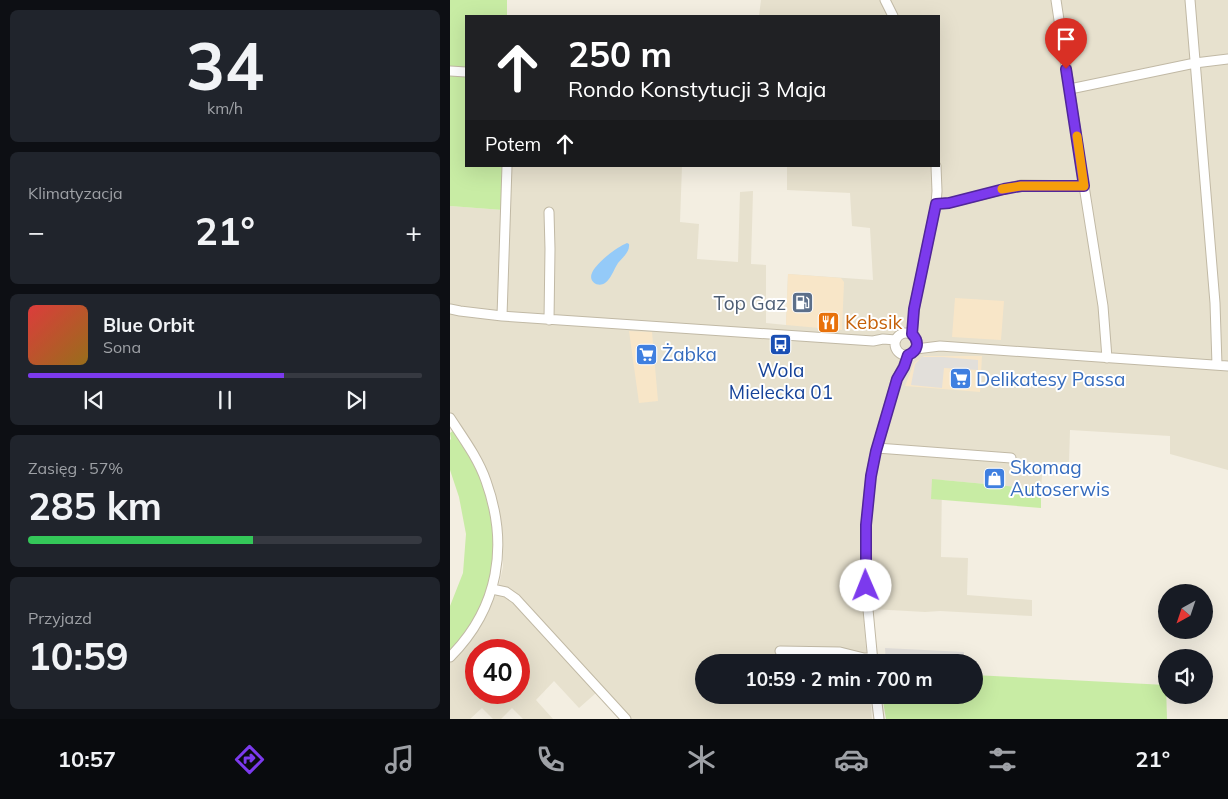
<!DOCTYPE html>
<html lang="pl">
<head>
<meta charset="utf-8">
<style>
  :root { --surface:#171b24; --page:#20242c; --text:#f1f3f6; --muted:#9ea1a6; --line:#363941; --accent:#7c3aed }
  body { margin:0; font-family:Mulish,sans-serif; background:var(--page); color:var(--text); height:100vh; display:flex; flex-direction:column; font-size:19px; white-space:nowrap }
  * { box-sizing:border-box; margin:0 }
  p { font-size:16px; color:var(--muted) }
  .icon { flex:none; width:28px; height:28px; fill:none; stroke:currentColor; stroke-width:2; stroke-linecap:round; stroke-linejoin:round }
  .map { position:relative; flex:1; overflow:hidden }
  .panel { display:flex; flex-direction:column; gap:10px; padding:10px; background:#0d0f14; width:450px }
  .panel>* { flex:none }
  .top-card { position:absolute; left:15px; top:15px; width:475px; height:152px; border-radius:0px; box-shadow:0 5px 20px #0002; background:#202124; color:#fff; overflow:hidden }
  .needle { width:32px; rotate:220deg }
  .buttons { position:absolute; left:708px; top:584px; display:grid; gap:10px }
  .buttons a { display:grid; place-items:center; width:55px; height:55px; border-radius:50%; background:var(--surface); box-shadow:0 5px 20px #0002; font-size:25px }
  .speed { position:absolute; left:15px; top:639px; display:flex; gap:10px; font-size:25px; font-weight:700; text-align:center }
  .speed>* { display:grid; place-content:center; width:65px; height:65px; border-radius:50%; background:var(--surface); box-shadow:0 5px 20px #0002; line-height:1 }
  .speed .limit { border:8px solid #d22; background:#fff; color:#111 }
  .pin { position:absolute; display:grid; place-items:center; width:42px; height:42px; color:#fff; margin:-51px -21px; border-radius:50% 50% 50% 0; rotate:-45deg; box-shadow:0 0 5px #0007 }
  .pin .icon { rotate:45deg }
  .me { position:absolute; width:55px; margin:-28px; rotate:359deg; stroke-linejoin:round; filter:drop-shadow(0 0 4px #0008) }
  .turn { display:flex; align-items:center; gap:18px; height:105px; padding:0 20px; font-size:22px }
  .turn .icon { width:65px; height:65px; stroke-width:2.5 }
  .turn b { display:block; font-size:35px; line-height:42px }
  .then { display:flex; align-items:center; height:48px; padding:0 20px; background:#0003; gap:10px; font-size:19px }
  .big { font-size:38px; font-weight:700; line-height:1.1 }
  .panel .tile { flex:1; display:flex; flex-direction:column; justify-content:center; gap:8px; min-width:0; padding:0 18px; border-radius:8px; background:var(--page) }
  .panel .dial { align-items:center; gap:0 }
  .dial b { font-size:65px; line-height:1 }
  .song { display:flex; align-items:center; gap:15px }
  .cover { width:60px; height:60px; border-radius:8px; background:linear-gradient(135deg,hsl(0 70% 55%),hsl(40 70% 35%)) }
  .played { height:5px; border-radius:2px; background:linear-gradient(90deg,var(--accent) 65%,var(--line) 65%) }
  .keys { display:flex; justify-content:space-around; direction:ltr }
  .heat { display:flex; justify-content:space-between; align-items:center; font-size:28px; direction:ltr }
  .charge { height:8px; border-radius:4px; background:linear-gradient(90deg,#34c759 57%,var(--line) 0) }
  .trip { position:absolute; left:245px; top:654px; width:288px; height:50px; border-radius:25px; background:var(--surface); box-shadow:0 5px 20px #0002; font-weight:700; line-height:50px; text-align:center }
  .tab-bar { display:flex; height:80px; justify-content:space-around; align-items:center; background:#090b0e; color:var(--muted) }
  .tab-bar .icon { width:35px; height:35px }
  .tab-bar .on { color:var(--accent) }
  .tab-bar b { font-size:22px; color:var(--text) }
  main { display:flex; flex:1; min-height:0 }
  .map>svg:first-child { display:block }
  .residential { fill:#e7e1ce; fill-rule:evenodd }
  .commercial { fill:#f8e6c8 }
  .green { fill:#c8eca4 }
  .parking { fill:#e2dfda }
  .water { fill:#94caf8 }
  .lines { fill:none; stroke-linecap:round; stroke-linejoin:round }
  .minor-casing { stroke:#c1b9a5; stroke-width:11 }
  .minor { stroke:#fff; stroke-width:9 }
  .route-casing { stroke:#51269a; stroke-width:12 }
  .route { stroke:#7c3aed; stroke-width:9 }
  .slow { stroke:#f59e0b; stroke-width:9 }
  .labels { text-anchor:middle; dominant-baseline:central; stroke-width:4; stroke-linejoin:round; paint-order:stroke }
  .service-label { font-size:19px; fill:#4e5e75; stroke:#fff; text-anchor:end }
  .food-label { font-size:19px; fill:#c56008; stroke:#fff; text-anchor:start }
  .shop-label { font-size:19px; fill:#366cbe; stroke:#fff; text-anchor:start }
  .transit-label { font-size:19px; fill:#164399; stroke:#fff }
</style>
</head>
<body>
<main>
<section class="panel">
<div class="tile dial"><b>34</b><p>km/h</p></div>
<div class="tile"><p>Klimatyzacja</p>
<div class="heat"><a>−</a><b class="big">21°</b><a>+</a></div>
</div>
<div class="tile">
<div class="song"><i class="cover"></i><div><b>Blue Orbit</b><p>Sona</p></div></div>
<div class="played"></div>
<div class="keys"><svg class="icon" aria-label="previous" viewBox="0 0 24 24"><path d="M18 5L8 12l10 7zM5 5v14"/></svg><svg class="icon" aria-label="pause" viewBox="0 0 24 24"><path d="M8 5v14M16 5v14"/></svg><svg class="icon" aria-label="next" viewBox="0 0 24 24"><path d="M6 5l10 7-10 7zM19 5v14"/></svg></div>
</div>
<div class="tile"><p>Zasięg · 57%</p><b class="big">285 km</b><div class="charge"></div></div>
<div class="tile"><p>Przyjazd</p><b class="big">10:59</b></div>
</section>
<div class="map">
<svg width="778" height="719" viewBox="0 0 778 719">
  <rect width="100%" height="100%" fill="#f3eee1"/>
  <!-- residential -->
  <path class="residential" d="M 311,0 L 778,0 L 778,470 L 720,454 L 720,436 L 620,430 L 619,462 L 593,462 L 591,489 L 492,480 L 491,557 L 518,558 L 517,595 L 582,600 L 582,616 L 490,611 L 475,612 L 422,609 L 413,608 L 417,662 L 254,662 L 254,695 L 420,695 L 422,719 L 170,719 L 146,693 L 129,708 L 104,681 L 86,700 L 103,719 L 73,719 L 62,708 L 51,719 L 43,719 L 32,708 L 20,719 L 0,719 L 0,662 L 12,650 L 27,630 L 47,593 L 53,567 L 53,543 L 49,513 L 40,479 L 11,428 L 0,412 L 0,206 L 53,210 L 54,166 L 232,166 L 230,222 L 249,224 L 247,259 L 288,262 L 290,192 L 303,191 L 301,264 L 316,265 L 316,323 L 336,325 L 338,274 L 423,280 L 420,228 L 402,226 L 400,193 L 337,190 L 337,166 L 489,166 L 489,16 L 309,16 ZM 26,650 L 69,650 L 69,692 L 26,692 Z"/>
  <!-- commercial -->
  <path class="commercial" d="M 338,274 L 391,278 L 394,282 L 392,330 L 336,325 Z
    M 505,298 L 554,301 L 551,340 L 502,337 Z
    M 179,331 L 202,332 L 208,401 L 189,403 Z
    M 474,356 L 532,356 L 530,392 L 455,386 L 464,363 Z"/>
  <!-- green -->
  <path class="green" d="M 0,0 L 57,0 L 57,16 L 16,16 L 16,166 L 54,166 L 53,210 L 0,206 Z
    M 4,430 C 14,445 23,461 31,477 C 48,515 49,571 31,608 C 23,624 12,639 0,652 L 0,606 L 13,573 L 16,534 L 9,497 L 0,470 L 0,440 L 1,439 L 0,433 Z
    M 482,479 L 591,489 L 591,508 L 481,499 Z
    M 524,675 L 716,685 L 717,719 L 436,719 L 432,695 L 524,695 Z"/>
  <!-- parking -->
  <path class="parking" d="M 472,357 L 493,357 L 528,360 L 528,370 L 494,368 L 492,388 L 461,385 L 465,364 Z
    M 435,648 L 514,652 L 514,662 L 436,662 Z"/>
  <!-- water -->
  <path class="water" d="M 177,243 L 179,244 C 180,252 173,257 168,263 C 164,269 161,279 155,283 C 148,288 138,281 142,273 C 146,263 167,247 177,243 Z"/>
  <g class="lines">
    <defs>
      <path id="minor" d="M 435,0 L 443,16
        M 740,0 L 765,303 L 767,365
        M 0,71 L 16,72
        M 620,89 L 745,63 L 778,59
        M 634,186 L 653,306 L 657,358
        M 486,204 L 499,203 L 571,185 L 634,186 L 606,0
        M 99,212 L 100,249 L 99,320
        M 0,309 L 10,311 L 52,316 L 423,341 L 433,339 L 446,340
        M 52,316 L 57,166
        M445 344a11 11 0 1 1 22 0a11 11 0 1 1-22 0Z
        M 462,334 L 464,309 L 486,204 L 487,191 L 486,166
        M 466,349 L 490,346 L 778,366
        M 0,418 C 13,438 28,458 36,481 C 59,545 49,608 0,657
        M 427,448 L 561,458
        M 42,589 L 56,592 L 66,599 L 176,719
        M 330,651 L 390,652 L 414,658 L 422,658
        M 423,662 L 417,599 L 416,574 L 416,525 L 419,494 L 421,475 L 426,451 L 447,379 L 453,367 L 458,355
        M 426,695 L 429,719"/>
    </defs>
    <!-- minor casing -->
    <use href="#minor" class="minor-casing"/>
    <!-- minor -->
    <use href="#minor" class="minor"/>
  </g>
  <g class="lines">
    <defs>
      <path id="route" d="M 416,586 L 416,525 L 421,476 L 426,451 L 445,386 L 447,379 L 454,367 L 458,355 C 468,351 470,342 462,334 L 464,309 L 486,204 L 499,203 L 554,189 L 571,186 L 634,186 L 616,69"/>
    </defs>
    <!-- route casing -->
    <use href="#route" class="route-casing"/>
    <!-- route -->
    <use href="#route" class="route"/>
    <!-- slow -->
    <path class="slow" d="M 552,189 L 571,186 L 634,186 L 627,136"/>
  </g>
  <!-- icons -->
  <defs>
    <symbol id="fuel-square" viewBox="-11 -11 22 22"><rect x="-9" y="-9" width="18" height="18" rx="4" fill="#5c6f8a" stroke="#fff"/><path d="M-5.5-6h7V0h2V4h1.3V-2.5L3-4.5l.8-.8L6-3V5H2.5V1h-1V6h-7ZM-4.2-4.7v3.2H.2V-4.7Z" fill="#fff"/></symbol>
    <symbol id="restaurant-square" viewBox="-11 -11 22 22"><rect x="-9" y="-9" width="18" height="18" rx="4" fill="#e8710a" stroke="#fff"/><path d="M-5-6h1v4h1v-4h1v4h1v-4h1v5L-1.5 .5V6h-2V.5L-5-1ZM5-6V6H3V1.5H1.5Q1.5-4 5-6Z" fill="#fff"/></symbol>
    <symbol id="bus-square" viewBox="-11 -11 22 22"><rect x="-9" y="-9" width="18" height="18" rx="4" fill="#1a4fb4" stroke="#fff"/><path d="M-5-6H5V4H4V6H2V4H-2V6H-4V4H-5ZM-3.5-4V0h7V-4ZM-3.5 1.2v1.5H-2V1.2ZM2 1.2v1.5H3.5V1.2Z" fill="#fff"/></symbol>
    <symbol id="supermarket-square" viewBox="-11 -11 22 22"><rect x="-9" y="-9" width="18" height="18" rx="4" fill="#3f7fe0" stroke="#fff"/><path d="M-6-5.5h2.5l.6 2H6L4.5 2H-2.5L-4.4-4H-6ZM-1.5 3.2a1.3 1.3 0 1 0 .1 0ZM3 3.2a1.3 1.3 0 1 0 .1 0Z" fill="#fff"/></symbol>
    <symbol id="shop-square" viewBox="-11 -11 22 22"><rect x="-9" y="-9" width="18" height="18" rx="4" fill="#3f7fe0" stroke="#fff"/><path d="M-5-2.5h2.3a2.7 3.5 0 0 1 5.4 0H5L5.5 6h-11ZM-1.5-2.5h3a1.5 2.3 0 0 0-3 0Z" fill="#fff"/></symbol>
  </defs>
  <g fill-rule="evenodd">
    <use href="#fuel-square" x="340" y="290" width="25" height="25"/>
    <use href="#restaurant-square" x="366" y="310" width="25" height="25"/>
    <use href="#bus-square" x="318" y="332" width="25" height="25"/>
    <use href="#supermarket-square" x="184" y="342" width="25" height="25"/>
    <use href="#supermarket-square" x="498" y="366" width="25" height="25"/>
    <use href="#shop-square" x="532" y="466" width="25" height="25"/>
  </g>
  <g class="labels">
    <!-- service labels -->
    <g class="service-label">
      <text x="336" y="303">Top Gaz</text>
    </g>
    <!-- food labels -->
    <g class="food-label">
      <text x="395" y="322">Kebsik</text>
    </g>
    <!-- shop labels -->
    <g class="shop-label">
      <text x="212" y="354">Żabka</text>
      <text x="526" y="379">Delikatesy Passa</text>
      <text x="560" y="467">Skomag<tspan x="560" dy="22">Autoserwis</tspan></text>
    </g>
    <!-- transit labels -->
    <g class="transit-label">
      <text x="331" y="370">Wola<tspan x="331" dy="22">Mielecka 01</tspan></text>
    </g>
  </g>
</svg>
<div class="buttons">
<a><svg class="needle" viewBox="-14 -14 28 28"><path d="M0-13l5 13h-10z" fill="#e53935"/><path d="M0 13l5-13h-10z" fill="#9ea1a6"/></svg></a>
<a><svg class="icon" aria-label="sound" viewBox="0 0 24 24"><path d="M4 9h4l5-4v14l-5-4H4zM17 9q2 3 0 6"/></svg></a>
</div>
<div class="speed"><div class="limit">40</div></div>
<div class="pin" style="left:616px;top:69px;background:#d93025"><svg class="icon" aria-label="arrive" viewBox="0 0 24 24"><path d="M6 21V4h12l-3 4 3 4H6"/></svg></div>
<svg class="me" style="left:416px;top:586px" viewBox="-20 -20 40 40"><circle r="19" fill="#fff"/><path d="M0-13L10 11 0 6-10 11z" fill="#7c3aed"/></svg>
<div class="trip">10:59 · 2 min · 700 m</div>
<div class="top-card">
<div class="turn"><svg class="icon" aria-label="ahead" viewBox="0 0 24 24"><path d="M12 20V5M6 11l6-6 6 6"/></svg><div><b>250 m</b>Rondo Konstytucji 3 Maja</div></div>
<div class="then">Potem<svg class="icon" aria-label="ahead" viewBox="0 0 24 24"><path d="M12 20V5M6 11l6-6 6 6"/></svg></div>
</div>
</div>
</main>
<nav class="tab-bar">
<b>10:57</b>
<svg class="icon on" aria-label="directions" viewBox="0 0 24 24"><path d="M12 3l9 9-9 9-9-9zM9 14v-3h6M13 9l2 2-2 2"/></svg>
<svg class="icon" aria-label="music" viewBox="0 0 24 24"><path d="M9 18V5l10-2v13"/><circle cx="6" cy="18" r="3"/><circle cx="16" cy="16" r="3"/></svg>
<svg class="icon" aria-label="phone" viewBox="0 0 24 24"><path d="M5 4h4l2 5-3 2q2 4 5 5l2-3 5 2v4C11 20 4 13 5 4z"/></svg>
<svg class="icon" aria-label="climate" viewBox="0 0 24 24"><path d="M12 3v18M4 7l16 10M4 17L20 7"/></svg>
<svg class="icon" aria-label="car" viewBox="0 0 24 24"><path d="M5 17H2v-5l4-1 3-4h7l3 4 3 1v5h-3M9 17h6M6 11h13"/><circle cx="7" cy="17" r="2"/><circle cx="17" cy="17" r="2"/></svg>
<svg class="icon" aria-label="filters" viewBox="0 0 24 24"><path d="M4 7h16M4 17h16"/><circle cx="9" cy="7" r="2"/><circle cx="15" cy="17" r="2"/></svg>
<b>21°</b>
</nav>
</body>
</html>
